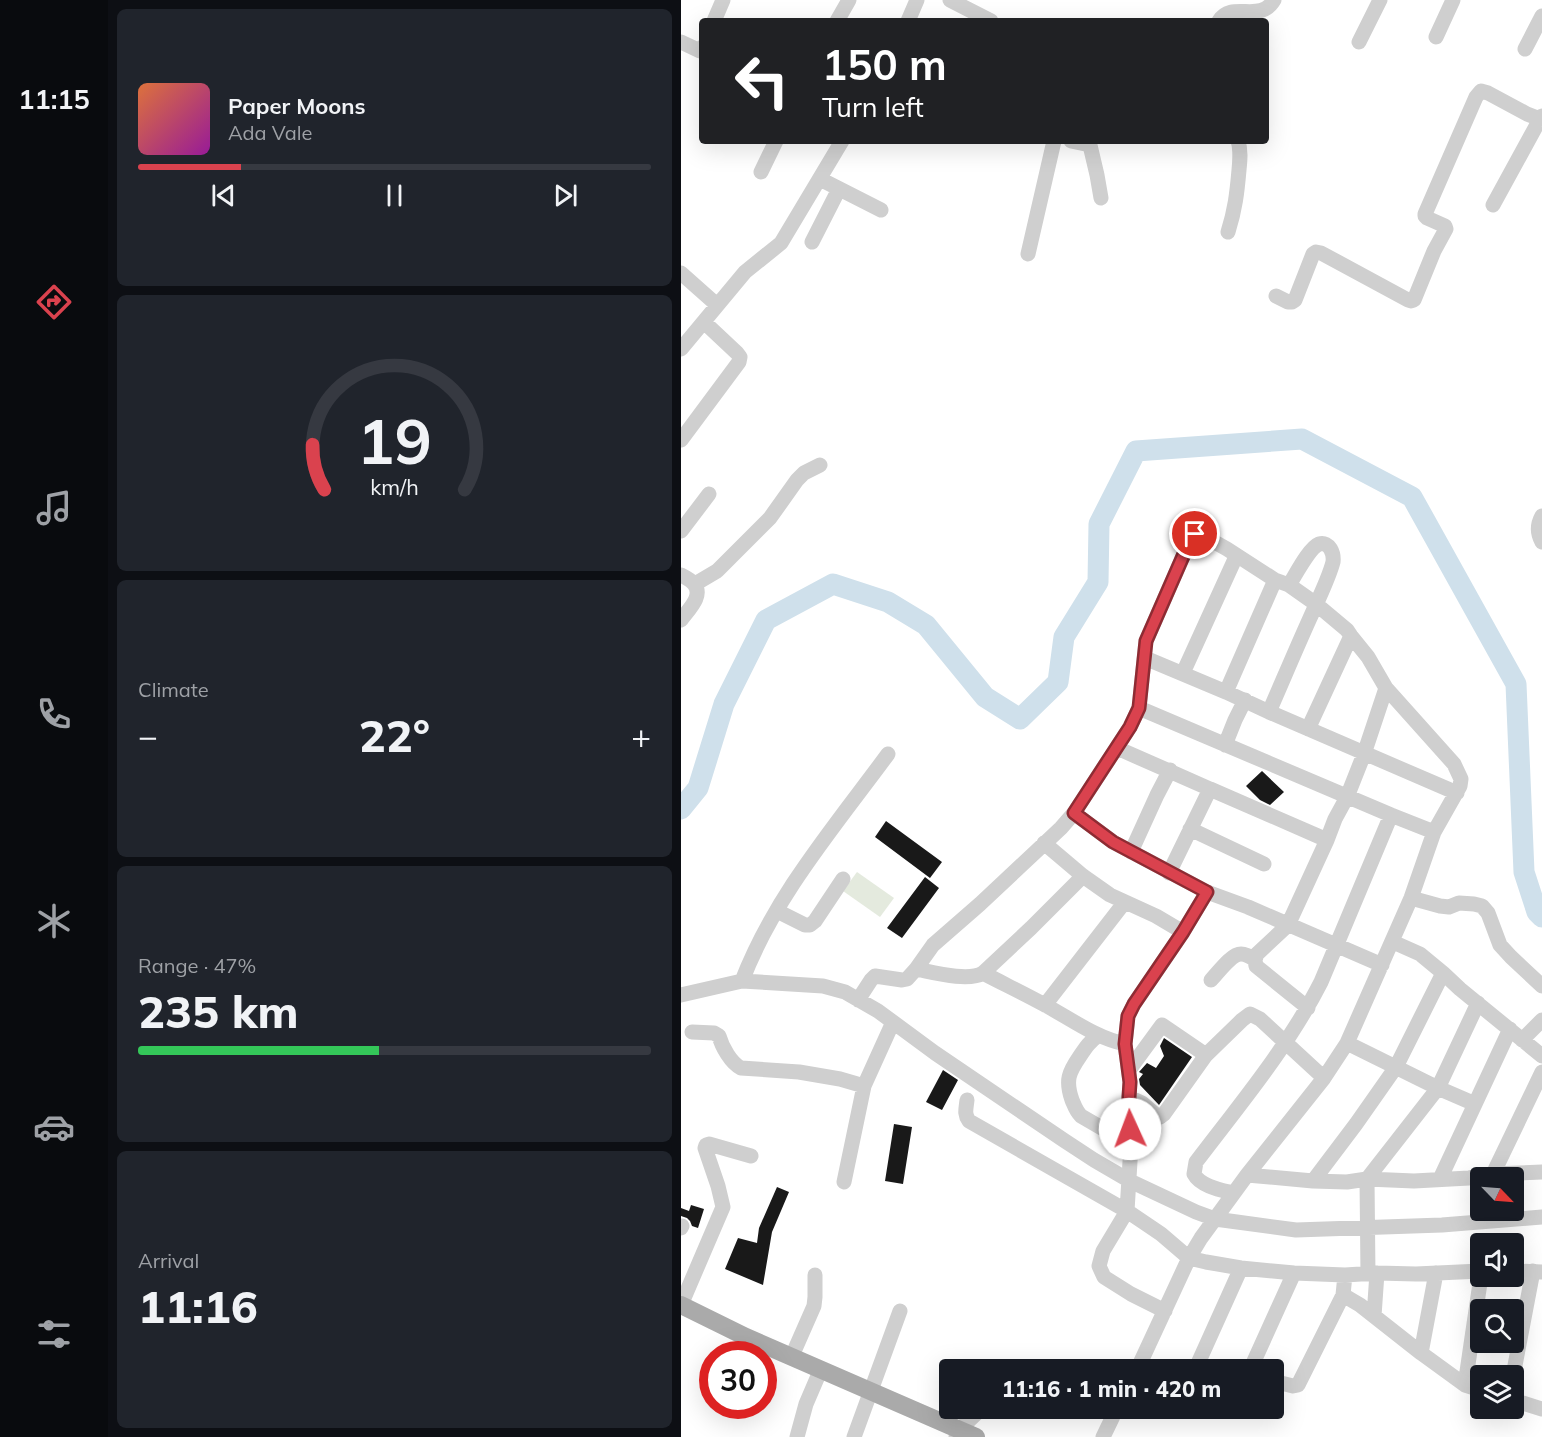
<!DOCTYPE html>
<html lang="en">
<head>
<meta charset="utf-8">
<style>
  :root { --surface:#171b24; --page:#20242c; --text:#f1f3f6; --muted:#9ea1a6; --line:#363941; --accent:#da424e }
  body { margin:0; font-family:Mulish,sans-serif; background:var(--page); color:var(--text); height:100vh; display:flex; flex-direction:column; font-size:22px; white-space:nowrap }
  * { box-sizing:border-box; margin:0 }
  p { font-size:20px; color:var(--muted) }
  .icon { flex:none; width:33px; height:33px; fill:none; stroke:currentColor; stroke-width:2; stroke-linecap:round; stroke-linejoin:round }
  .map { position:relative; flex:1; overflow:hidden }
  .details { display:flex; flex-direction:column; gap:9px; padding:9px; background:#0d0f14; width:573px }
  .details>* { flex:none }
  .banner { position:absolute; left:18px; top:18px; width:570px; height:126px; border-radius:6px; box-shadow:0 6px 24px #0002; background:#202124; color:#fff; overflow:hidden }
  .needle { width:39px; rotate:115deg }
  .controls { position:absolute; left:789px; top:1167px; display:grid; gap:12px }
  .controls a { display:grid; place-items:center; width:54px; height:54px; border-radius:6px; background:var(--surface); box-shadow:0 6px 24px #0002; font-size:30px }
  .speed { position:absolute; left:18px; top:1341px; display:flex; gap:12px; font-size:30px; font-weight:700; text-align:center }
  .speed>* { display:grid; place-content:center; width:78px; height:78px; border-radius:50%; background:var(--surface); box-shadow:0 6px 24px #0002; line-height:1 }
  .speed .limit { border:9px solid #d22; background:#fff; color:#111 }
  .pin { position:absolute; display:grid; place-items:center; width:51px; height:51px; color:#fff; margin:-26px; border:3px solid #fff; border-radius:50%; box-shadow:0 2px 6px #0007 }
  .me { position:absolute; width:66px; margin:-33px; rotate:358deg; stroke-linejoin:round; filter:drop-shadow(0 0 4px #0008) }
  .turn { display:flex; align-items:center; gap:21px; height:126px; padding:0 24px; font-size:27px }
  .turn .icon { width:78px; height:78px; stroke-width:2.5 }
  .turn b { display:block; font-size:42px; line-height:51px }
  .big { font-size:45px; font-weight:800; line-height:1.1 }
  .details .tile { flex:1; display:flex; flex-direction:column; justify-content:center; gap:9px; min-width:0; padding:0 21px; border-radius:9px; background:var(--page) }
  .details .dial { align-items:center; gap:0 }
  .dial svg { height:156px; overflow:visible; fill:none; stroke:var(--line); stroke-width:7; stroke-linecap:round; text-anchor:middle }
  .dial text { fill:var(--text); stroke:none }
  .song { display:flex; align-items:center; gap:18px }
  .cover { width:72px; height:72px; border-radius:9px; background:linear-gradient(135deg,hsl(20 70% 55%),hsl(300 70% 35%)) }
  .played { height:6px; border-radius:3px; background:linear-gradient(90deg,var(--accent) 20%,var(--line) 20%) }
  .keys { display:flex; justify-content:space-around; direction:ltr }
  .heat { display:flex; justify-content:space-between; align-items:center; font-size:33px; direction:ltr }
  .charge { height:9px; border-radius:4px; background:linear-gradient(90deg,#34c759 47%,var(--line) 0) }
  .trip { position:absolute; left:258px; top:1359px; width:345px; height:60px; border-radius:6px; background:var(--surface); box-shadow:0 6px 24px #0002; font-weight:800; line-height:60px; text-align:center }
  main { display:flex; flex:1; min-height:0 }
  .tab-bar { display:flex; flex-direction:column; width:108px; justify-content:space-around; align-items:center; background:#090b0e; color:var(--muted) }
  .tab-bar .icon { width:42px; height:42px }
  .tab-bar .active { color:var(--accent) }
  .tab-bar b { font-size:27px; color:var(--text) }
  .map>svg:first-child { display:block }
  .green { fill:#e4eade }
  .lines { fill:none; stroke-linecap:round; stroke-linejoin:round }
  .river { stroke:#cfe0eb; stroke-width:21 }
  .building { fill:#191919 }
  .minor { stroke:#cfcfcf; stroke-width:15 }
  .major { stroke:#aaa; stroke-width:18 }
  .route-casing { stroke:#8e2b33; stroke-width:15 }
  .route { stroke:#da424e; stroke-width:10 }
</style>
</head>
<body>
<main>
<nav class="tab-bar">
<b>11:15</b>
<svg class="icon active" aria-label="directions" viewBox="0 0 24 24"><path d="M12 3l9 9-9 9-9-9zM9 14v-3h6M13 9l2 2-2 2"/></svg>
<svg class="icon" aria-label="music" viewBox="0 0 24 24"><path d="M9 18V5l10-2v13"/><circle cx="6" cy="18" r="3"/><circle cx="16" cy="16" r="3"/></svg>
<svg class="icon" aria-label="phone" viewBox="0 0 24 24"><path d="M5 4h4l2 5-3 2q2 4 5 5l2-3 5 2v4C11 20 4 13 5 4z"/></svg>
<svg class="icon" aria-label="climate" viewBox="0 0 24 24"><path d="M12 3v18M4 7l16 10M4 17L20 7"/></svg>
<svg class="icon" aria-label="car" viewBox="0 0 24 24"><path d="M5 17H2v-5l4-1 3-4h7l3 4 3 1v5h-3M9 17h6M6 11h13"/><circle cx="7" cy="17" r="2"/><circle cx="17" cy="17" r="2"/></svg>
<svg class="icon" aria-label="filters" viewBox="0 0 24 24"><path d="M4 7h16M4 17h16"/><circle cx="9" cy="7" r="2"/><circle cx="15" cy="17" r="2"/></svg>
</nav>
<section class="details">
<div class="tile">
<div class="song"><i class="cover"></i><div><b>Paper Moons</b><p>Ada Vale</p></div></div>
<div class="played"></div>
<div class="keys"><svg class="icon" aria-label="previous" viewBox="0 0 24 24"><path d="M18 5L8 12l10 7zM5 5v14"/></svg><svg class="icon" aria-label="pause" viewBox="0 0 24 24"><path d="M8 5v14M16 5v14"/></svg><svg class="icon" aria-label="next" viewBox="0 0 24 24"><path d="M6 5l10 7-10 7zM19 5v14"/></svg></div>
</div>
<div class="tile dial"><svg viewBox="0 0 100 80">
<path d="M14 69A42 42 0 1 1 86 69"/>
<path d="M14 69A42 42 0 0 1 8 46" stroke="#da424e"/>
<text x="50" y="56" font-size="32" font-weight="700">19</text>
<text x="50" y="72" font-size="11">km/h</text>
</svg></div>
<div class="tile"><p>Climate</p>
<div class="heat"><a>−</a><b class="big">22°</b><a>+</a></div>
</div>
<div class="tile"><p>Range · 47%</p><b class="big">235 km</b><div class="charge"></div></div>
<div class="tile"><p>Arrival</p><b class="big">11:16</b></div>
</section>
<div class="map">
<svg width="861" height="1437" viewBox="0 0 861 1437">
  <rect width="100%" height="100%" fill="#fff"/>
  <!-- green -->
  <path class="green" d="M 176,872 L 213,898 L 199,917 L 162,891 Z"/>
  <g class="lines">
    <!-- river -->
    <path class="river" d="M 0,809 L 17,788 L 43,704 L 85,620 L 152,584 L 207,602 L 245,625 L 304,697 L 339,719 L 377,682 L 383,637 L 417,582 L 418,524 L 455,451 L 621,439 L 731,497 L 835,684 L 843,872 L 856,912 L 861,917"/>
  </g>
  <!-- building -->
  <path class="building" d="M 581,771 L 603,792 L 589,805 L 579,800 L 565,786 Z
    M 205,821 L 261,862 L 249,878 L 194,837 Z
    M 244,877 L 258,888 L 221,938 L 206,928 Z
    M 483,1038 L 511,1057 L 478,1105 L 459,1085 L 458,1079 L 462,1074 L 458,1072 L 466,1063 L 475,1068 L 483,1056 L 479,1046 Z
    M 262,1070 L 277,1080 L 261,1110 L 245,1102 Z
    M 213,1124 L 231,1127 L 222,1184 L 204,1181 Z
    M 96,1187 L 108,1192 L 91,1232 L 82,1285 L 44,1269 L 57,1238 L 76,1243 L 78,1228 Z
    M 10,1205 L 23,1209 L 17,1228 L 11,1226 L 9,1221 L 6,1218 L 0,1216 L 0,1208 L 8,1211 Z"/>
  <g class="lines">
    <!-- minor -->
    <path class="minor" d="M 269,0 L 310,21
      M 33,21 L 42,0
      M 156,21 L 168,0
      M 227,21 L 236,0
      M 538,21 C 551,0 579,24 593,0
      M 755,37 L 772,0
      M 0,42 L 19,51 L 21,47
      M 678,42 L 699,0
      M 844,49 L 861,16
      M 390,141 L 409,145
      M 408,141 L 416,175 L 420,198
      M 80,172 L 95,141
      M 139,179 L 200,210
      M 812,205 L 859,119
      M 547,232 C 554,210 556,193 558,170 C 559,160 560,150 557,141
      M 131,242 L 158,189
      M 347,254 L 373,141
      M 0,273 L 36,305
      M 595,296 L 607,302 L 611,302 L 614,300 L 632,254 L 635,252 L 640,253 L 727,300 L 730,301 L 733,300 L 753,251 L 765,229 L 764,226 L 746,218 L 744,216 L 744,214 L 795,97 L 800,91 L 807,93 L 846,114 L 859,119 L 861,116
      M 0,349 L 64,272 L 100,243 L 161,141
      M 0,440 L 58,362 L 59,357 L 56,353 L 23,322
      M 861,516 C 856,525 856,533 861,542
      M 0,531 L 28,494
      M 0,575 C 4,577 10,580 13,584 C 23,596 7,610 0,620
      M 594,580 L 545,692 L 588,712 C 602,680 615,649 629,618 C 636,602 648,578 652,562 C 653,554 649,541 638,544 C 628,548 614,576 608,585
      M 14,584 L 36,571 L 89,518 L 116,480 L 123,473 L 139,465
      M 464,658 L 545,692
      M 502,673 L 553,561 L 557,557
      M 458,708 L 710,815 L 753,832
      M 588,712 L 776,793
      M 627,729 L 670,636
      M 544,745 L 554,720 L 564,700
      M 436,748 L 529,789
      M 393,813 L 432,842 L 526,892 L 567,907 L 701,965
      M 509,829 L 583,864
      M 363,843 L 402,876 L 429,895 L 475,916 L 502,932
      M 450,852 L 476,795 L 489,770
      M 488,873 L 529,789 L 646,840
      M 730,898 L 759,906 L 768,907 L 778,903 L 793,904 L 801,906 L 807,913 L 819,945 L 830,957 L 861,986
      M 96,911 L 124,925 L 129,925 L 134,921 L 162,879
      M 574,960 L 576,954 L 607,925 L 646,840 L 654,819 L 666,797 L 683,754 L 705,688
      M 302,973 L 350,928 L 402,876
      M 762,973 L 779,989 L 861,1056
      M 530,980 C 537,973 550,954 560,954 C 564,954 570,957 574,960 L 575,966 L 627,1008
      M 61,981 C 93,897 154,826 207,754
      M 0,995 L 61,981 L 142,986 L 164,992 L 197,1011 L 254,1053 L 384,1141 L 413,1160 L 449,1181 L 515,1212 L 534,1219 L 615,1230 L 761,1225 L 861,1217
      M 177,1000 L 190,980 L 194,976 L 221,980 L 226,979 L 235,969
      M 364,1005 L 443,903
      M 11,1032 L 33,1033 L 38,1036 C 41,1047 50,1063 60,1068 L 118,1072 L 159,1079 L 183,1086
      M 418,1035 C 409,1041 405,1047 399,1056 C 388,1072 384,1080 391,1100 C 394,1107 395,1111 400,1116 L 450,1145
      M 841,1040 L 861,1020
      M 666,1043 L 757,1088 L 794,1104
      M 444,1044 C 415,1038 390,1019 364,1005 C 344,994 323,984 302,973 C 287,982 251,972 235,969 L 252,945 L 299,904 L 380,828 L 393,813 L 449,727 L 458,708 L 465,641 L 510,538 L 515,534 L 521,535 L 546,549 L 594,580 L 608,585 L 635,604 L 666,630 L 670,636 L 687,657 L 705,688 L 773,764 L 780,779 L 779,786 L 753,832 L 730,898 L 666,1043 L 643,1078 L 566,1175 L 520,1238 L 508,1258 L 456,1370
      M 448,1070 L 481,1025 L 525,1055
      M 448,1097 L 461,1103 L 475,1115 L 479,1117 L 483,1114 L 525,1055 L 561,1020 L 569,1014 L 579,1019 L 643,1078
      M 286,1100 C 285,1109 283,1114 288,1121 L 446,1211 L 480,1234 L 508,1258 L 525,1262 L 560,1268 L 613,1273 L 664,1275 L 696,1273 L 735,1274 L 800,1271
      M 566,1175 L 632,1181 L 666,1182 L 686,1179 L 733,1181 L 788,1178 L 812,1174 L 861,1172
      M 813,1178 L 812,1174 L 861,1072
      M 759,1179 L 829,1029
      M 632,1181 L 675,1124 L 715,1067 L 762,973 L 739,954 L 712,942
      M 163,1182 L 183,1086 L 212,1022
      M 552,1193 C 540,1190 519,1186 513,1174 L 515,1162 C 559,1104 607,1047 640,982 L 710,815
      M 0,1228 L 1,1226
      M 832,1271 L 861,1272
      M 755,1273 L 740,1353 L 784,1385 L 800,1390
      M 687,1274 L 686,1179 L 757,1088 L 797,1003
      M 662,1295 L 679,1305 L 740,1353
      M 0,1305 L 42,1207 L 37,1186 L 24,1148 L 25,1145 L 28,1144 L 70,1156
      M 484,1311 L 450,1294 L 423,1277 L 418,1266 L 422,1251 L 446,1211 L 450,1145 L 448,1097 L 449,1082 L 444,1044 L 447,1016 L 453,1004 L 502,932 L 526,892
      M 693,1316 L 696,1273
      M 111,1356 L 133,1306 L 134,1297 L 134,1275
      M 342,1370 L 343,1369
      M 514,1370 L 560,1268
      M 569,1370 L 613,1273
      M 832,1376 L 852,1271
      M 592,1381 L 612,1386 L 617,1385 L 662,1295 L 664,1275
      M 784,1385 L 800,1276
      M 832,1400 L 861,1409
      M 485,1408 L 496,1410 L 498,1408
      M 116,1437 L 125,1404 L 140,1369
      M 173,1437 L 219,1311
      M 275,1437 L 278,1430 L 301,1408
      M 422,1437 L 436,1408"/>
    <!-- major -->
    <path class="major" d="M 0,1305 L 65,1337 L 295,1437"/>
  </g>
  <g class="lines">
    <defs>
      <path id="route" d="M 449,1129 L 448,1097 L 449,1082 L 444,1044 L 447,1016 L 453,1004 L 502,932 L 526,892 L 432,842 L 393,813 L 449,727 L 458,708 L 465,641 L 510,538 L 514,534"/>
    </defs>
    <!-- route casing -->
    <use href="#route" class="route-casing"/>
    <!-- route -->
    <use href="#route" class="route"/>
  </g>
</svg>
<div class="controls">
<a><svg class="needle" viewBox="-14 -14 28 28"><path d="M0-13l5 13h-10z" fill="#e53935"/><path d="M0 13l5-13h-10z" fill="#9ea1a6"/></svg></a>
<a><svg class="icon" aria-label="sound" viewBox="0 0 24 24"><path d="M4 9h4l5-4v14l-5-4H4zM17 9q2 3 0 6"/></svg></a>
<a><svg class="icon" aria-label="search" viewBox="0 0 24 24"><circle cx="10" cy="10" r="6"/><path d="M15 15l6 6"/></svg></a>
<a><svg class="icon" aria-label="layers" viewBox="0 0 24 24"><path d="M12 4l9 5-9 5-9-5zM3 14l9 5 9-5"/></svg></a>
</div>
<div class="speed"><div class="limit">30</div></div>
<div class="pin" style="left:514px;top:534px;background:#d93025"><svg class="icon" aria-label="arrive" viewBox="0 0 24 24"><path d="M6 21V4h12l-3 4 3 4H6"/></svg></div>
<svg class="me" style="left:449px;top:1129px" viewBox="-20 -20 40 40"><circle r="19" fill="#fff"/><path d="M0-13L10 11 0 6-10 11z" fill="#da424e"/></svg>
<div class="trip">11:16 · 1 min · 420 m</div>
<div class="banner">
<div class="turn"><svg class="icon" aria-label="left" viewBox="0 0 24 24"><path d="M17 20v-9H6M10 6l-5 5 5 5"/></svg><div><b>150 m</b>Turn left</div></div>
</div>
</div>
</main>
</body>
</html>
